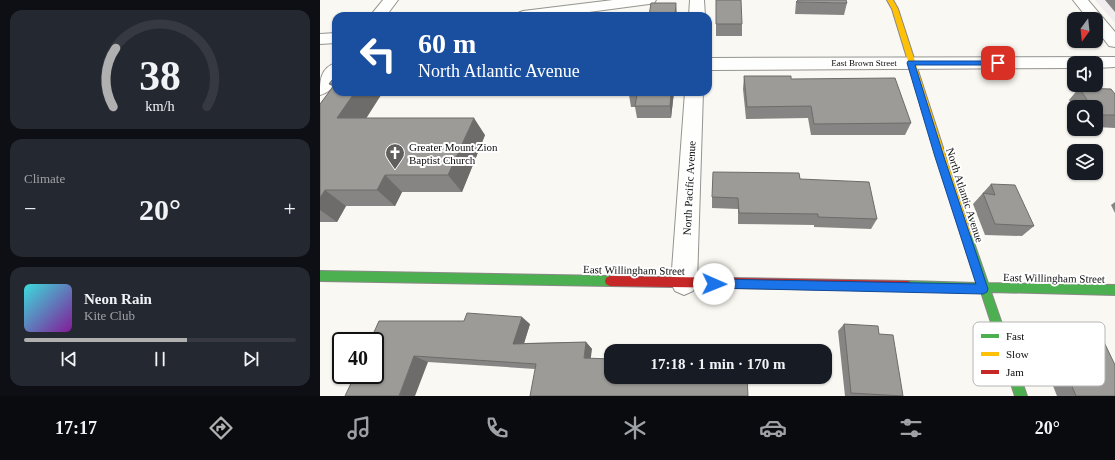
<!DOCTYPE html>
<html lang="en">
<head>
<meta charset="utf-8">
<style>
  :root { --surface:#171b24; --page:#242831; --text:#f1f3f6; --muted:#9ea1a6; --line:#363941; --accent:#b0b0b1 }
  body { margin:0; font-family:Georgia,serif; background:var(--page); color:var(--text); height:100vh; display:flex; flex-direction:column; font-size:15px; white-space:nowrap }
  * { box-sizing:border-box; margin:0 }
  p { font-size:13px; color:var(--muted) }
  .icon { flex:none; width:22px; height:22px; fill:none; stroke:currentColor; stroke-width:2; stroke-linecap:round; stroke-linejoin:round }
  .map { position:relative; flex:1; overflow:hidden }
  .sheet { display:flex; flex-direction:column; gap:10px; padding:10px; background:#0d0f14; width:320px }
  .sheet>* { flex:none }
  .top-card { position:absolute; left:12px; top:12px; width:380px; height:84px; border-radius:12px; box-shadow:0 1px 3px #0004; background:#1a4fa0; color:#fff; overflow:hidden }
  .needle { width:26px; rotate:195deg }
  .controls { position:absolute; left:747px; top:12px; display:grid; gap:8px }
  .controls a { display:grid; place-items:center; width:36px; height:36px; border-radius:8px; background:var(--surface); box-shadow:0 1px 3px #0004; font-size:20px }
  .speed { position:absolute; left:12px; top:332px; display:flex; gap:8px; font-size:20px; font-weight:700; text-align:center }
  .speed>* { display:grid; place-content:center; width:52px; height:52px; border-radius:50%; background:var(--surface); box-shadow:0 1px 3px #0004; line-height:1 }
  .speed .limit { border:2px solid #111; border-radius:6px; background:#fff; color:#111 }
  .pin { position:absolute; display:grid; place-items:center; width:34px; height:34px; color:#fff; margin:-17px; border-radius:8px; box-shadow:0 2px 6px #0006 }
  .me { position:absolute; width:44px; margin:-22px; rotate:91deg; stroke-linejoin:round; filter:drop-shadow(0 0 3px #0008) }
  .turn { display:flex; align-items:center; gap:14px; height:84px; padding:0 20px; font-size:18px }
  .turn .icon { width:52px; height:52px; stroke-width:2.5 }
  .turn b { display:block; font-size:28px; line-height:34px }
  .big { font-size:30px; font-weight:700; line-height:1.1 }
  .sheet .widget { flex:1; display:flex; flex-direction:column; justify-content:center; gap:6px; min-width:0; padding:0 14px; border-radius:12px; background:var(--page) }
  .sheet .dial { align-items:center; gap:0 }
  .dial svg { height:104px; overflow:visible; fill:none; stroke:var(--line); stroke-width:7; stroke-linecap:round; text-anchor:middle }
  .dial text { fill:var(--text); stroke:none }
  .song { display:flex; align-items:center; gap:12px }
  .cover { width:48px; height:48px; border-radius:6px; background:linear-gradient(135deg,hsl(180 70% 55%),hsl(290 70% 35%)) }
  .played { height:4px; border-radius:2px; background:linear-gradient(90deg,var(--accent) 60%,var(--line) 60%) }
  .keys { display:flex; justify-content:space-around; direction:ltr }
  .heat { display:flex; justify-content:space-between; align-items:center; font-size:22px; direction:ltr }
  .trip { position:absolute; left:284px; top:344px; width:228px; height:40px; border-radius:12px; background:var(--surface); box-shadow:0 1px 3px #0004; font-weight:700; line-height:40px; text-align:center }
  .menu { display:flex; height:64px; justify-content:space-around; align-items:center; background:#090b0e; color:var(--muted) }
  .menu .icon { width:28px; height:28px }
  .menu .current { color:var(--accent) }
  .menu b { font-size:18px; color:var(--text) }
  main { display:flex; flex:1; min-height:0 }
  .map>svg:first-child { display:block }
  .industrial { fill:#f1ecee }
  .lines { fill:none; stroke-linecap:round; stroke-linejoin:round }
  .street-casing { stroke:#949390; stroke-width:2 }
  .fast-casing { stroke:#8a8987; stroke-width:2 }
  .slow-casing { stroke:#8a8987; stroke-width:2 }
  .jam-casing { stroke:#8a8987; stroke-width:2 }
  .street { fill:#fefefd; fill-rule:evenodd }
  .fast { fill:#4caf50; fill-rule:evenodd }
  .slow { fill:#ffc107; fill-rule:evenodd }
  .jam { fill:#c62828; fill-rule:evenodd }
  .wall { fill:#878583 }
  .shaded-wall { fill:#6e6c6a }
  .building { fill:#9d9b98; stroke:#6e6c6a }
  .route { fill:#1a73e8; stroke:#114b97 }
  .labels { text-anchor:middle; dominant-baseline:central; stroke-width:4; stroke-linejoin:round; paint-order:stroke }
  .far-street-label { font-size:9px; fill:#0d0d0d; stroke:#fff }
  .poi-label { font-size:11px; fill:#0d0d0d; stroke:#fff; text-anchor:start }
  .street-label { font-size:11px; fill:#0d0d0d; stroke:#fff }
  .key { fill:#fff; stroke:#b6b6b6; stroke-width:1 }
  .key-label { font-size:11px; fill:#0d0d0d }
</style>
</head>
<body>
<main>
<section class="sheet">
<div class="widget dial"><svg viewBox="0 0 100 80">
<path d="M14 69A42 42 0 1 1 86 69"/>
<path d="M14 69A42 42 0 0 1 16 24" stroke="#b0b0b1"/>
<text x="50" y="56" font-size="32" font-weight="700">38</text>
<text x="50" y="72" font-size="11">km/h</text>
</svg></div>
<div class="widget"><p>Climate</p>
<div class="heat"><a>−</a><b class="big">20°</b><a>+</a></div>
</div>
<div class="widget">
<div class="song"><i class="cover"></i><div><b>Neon Rain</b><p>Kite Club</p></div></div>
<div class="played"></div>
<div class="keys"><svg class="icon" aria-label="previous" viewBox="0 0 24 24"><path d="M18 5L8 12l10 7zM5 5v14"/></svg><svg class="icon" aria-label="pause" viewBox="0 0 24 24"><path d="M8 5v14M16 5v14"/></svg><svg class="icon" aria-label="next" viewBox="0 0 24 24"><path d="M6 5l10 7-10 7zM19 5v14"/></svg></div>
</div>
</section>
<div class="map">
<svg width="795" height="396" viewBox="0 0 795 396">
  <rect width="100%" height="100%" fill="#faf8f2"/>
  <!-- industrial -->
  <path class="industrial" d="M 775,0 L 795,0 L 795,23 Z"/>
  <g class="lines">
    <defs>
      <path id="street" d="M 63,0 L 78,0 L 66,16 L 50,16 Z
        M 293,0 L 336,0 L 334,3 L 329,4 L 239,16 L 195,16 L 198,13 L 203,11 Z
        M 370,0 L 384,0 L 385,16 L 369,16 Z
        M 753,0 L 768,0 L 795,32 L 795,47 L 789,46 L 776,29 L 776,19 L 768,19 Z
        M 16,33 L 16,43 L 0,44 L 0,34 Z
        M 795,57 L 795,67 L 776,68 L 776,63 L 754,63 L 754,68 L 388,70 L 388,58 Z
        M 16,63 C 16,78 16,91 0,95 C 0,81 0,68 16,63 Z
        M 365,92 L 383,92 L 377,283 L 373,291 L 364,295 L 355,291 L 351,283 Z"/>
      <path id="fast" d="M 646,230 L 649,231 L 651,234 L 668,283 L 795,285 L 795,295 L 671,292 L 707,396 L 695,396 L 661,292 L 588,291 L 584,289 L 583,286 L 584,283 L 588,281 L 657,283 L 641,234 L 643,231 Z
        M 0,271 L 290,276 L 294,278 L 295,281 L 294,284 L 290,286 L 0,281 Z"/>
      <path id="slow" d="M 567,0 L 573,0 L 578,9 L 651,234 L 649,237 L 646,238 L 643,237 L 641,234 L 572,9 Z"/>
      <path id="jam" d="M 290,276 L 588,281 L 592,283 L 593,286 L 592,289 L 588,291 L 290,286 L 286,284 L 285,281 L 286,278 Z"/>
    </defs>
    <!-- street casing -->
    <use href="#street" class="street-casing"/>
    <!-- fast casing -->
    <use href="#fast" class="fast-casing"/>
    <!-- slow casing -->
    <use href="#slow" class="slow-casing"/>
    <!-- jam casing -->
    <use href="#jam" class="jam-casing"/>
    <!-- street -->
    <use href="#street" class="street"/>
    <!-- fast -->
    <use href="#fast" class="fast"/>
    <!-- slow -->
    <use href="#slow" class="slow"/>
    <!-- jam -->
    <use href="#jam" class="jam"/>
  </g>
  <!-- wall -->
  <path class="wall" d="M 396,0 L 422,24 L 422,36 L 396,36 Z
    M 785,0 L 795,0 L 795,12 Z
    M 476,2 L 527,3 L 524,15 L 475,14 Z
    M 16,75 L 46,118 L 165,135 L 142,192 L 82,192 L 75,206 L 26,206 L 17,222 L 0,222 L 0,104 L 13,87 L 9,84 Z
    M 424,76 L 471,79 L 591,123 L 585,135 L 491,135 L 488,118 L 426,119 L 423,89 Z
    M 759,88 L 795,94 L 795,128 L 776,127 L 776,107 L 754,107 L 754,109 L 749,100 Z
    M 354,92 L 351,118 L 317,118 L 315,107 L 311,107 L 309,95 Z
    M 480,179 L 557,219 L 551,229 L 494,227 L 494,225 L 418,224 L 418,209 L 392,208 L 392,197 Z
    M 671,184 L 714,226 L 702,236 L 665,235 L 653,204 Z
    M 795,202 L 795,213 L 791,205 Z
    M 144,321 L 210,324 L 204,343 L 266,342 L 272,349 L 215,369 L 108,362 L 25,396 Z
    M 524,324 L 559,334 L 583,396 L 525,396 L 518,331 Z
    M 732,338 L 795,396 L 737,396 L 717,345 Z"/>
  <!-- shaded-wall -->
  <path class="shaded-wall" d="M 356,3 L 357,16 L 355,16 Z
    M 35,92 L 63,92 L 35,136 L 17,118 Z
    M 351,92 L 354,92 L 351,118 L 350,106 Z
    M 154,118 L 165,135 L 142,192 L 128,175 Z
    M 65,175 L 82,192 L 75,206 L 57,190 Z
    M 5,190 L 26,206 L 17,222 L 0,210 L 0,198 Z
    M 202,317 L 210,324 L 202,350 L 193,344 Z
    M 266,342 L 272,349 L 270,364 L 264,358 Z
    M 94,356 L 108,362 L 95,396 L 79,396 Z"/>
  <!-- building -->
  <path class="building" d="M 396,0 L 421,0 L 422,24 L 396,24 Z
    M 478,0 L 526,0 L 527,3 L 476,2 Z
    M 331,3 L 356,3 L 355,16 L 329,16 Z
    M 250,14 L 276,14 L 276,16 L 249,16 Z
    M 16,75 L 16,92 L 35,92 L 17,118 L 154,118 L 128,175 L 65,175 L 57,190 L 5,190 L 0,198 L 0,104 L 15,84 L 9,84 Z
    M 424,76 L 471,76 L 471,79 L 575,78 L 591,123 L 494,124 L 491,106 L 427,107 Z
    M 759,88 L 791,89 L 795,94 L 795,115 L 777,115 L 776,107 L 772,107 Z
    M 309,92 L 351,92 L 350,106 L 315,106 L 317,95 L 309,95 Z
    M 393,172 L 479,173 L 480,179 L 549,182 L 557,219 L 498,217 L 498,214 L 419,213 L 418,198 L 392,197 Z
    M 671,184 L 695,185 L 714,226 L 675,224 L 663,193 L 675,195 Z
    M 147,313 L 202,317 L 193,344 L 266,342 L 264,358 L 291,359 L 291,377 L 427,377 L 428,396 L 210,396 L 216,364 L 94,356 L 79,396 L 25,396 L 35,375 L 55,375 L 55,341 L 50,341 L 59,321 L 144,321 Z
    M 524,324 L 558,326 L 559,334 L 573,335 L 583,396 L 531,393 Z
    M 732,338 L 783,340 L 795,365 L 795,396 L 756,396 Z"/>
  <!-- route -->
  <path class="route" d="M 588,61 L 678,61 L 681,63 L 678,65 L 595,65 L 624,157 L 668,289 L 667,292 L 663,294 L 394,288 L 391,287 L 389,284 L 391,280 L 394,279 L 656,284 L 615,157 L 587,63 Z"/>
  <!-- icons -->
  <defs>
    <symbol id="church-pin" viewBox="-11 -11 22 30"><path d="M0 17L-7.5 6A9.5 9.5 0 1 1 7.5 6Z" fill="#605f5d" stroke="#fff"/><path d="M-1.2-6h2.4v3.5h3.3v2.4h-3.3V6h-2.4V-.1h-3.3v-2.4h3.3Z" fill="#fff"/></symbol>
  </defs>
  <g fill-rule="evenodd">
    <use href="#church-pin" x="64" y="142" width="22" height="30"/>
  </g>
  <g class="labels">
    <!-- far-street labels -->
    <g class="far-street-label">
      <text x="544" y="63">East Brown Street</text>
    </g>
    <!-- poi labels -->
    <g class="poi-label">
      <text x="89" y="147">Greater Mount Zion<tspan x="89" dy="13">Baptist Church</tspan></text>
    </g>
    <!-- street labels -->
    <g class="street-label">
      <text transform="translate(369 188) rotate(-87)">North Pacific Avenue</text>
      <text transform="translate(645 195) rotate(72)">North Atlantic Avenue</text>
      <text transform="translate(314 270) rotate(1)">East Willingham Street</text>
      <text transform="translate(734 278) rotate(1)">East Willingham Street</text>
    </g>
  </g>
  <!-- legend -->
  <rect x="653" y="322" width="132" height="64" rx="6" class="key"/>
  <rect x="661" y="334" width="18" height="4" fill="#4caf50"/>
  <rect x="661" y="352" width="18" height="4" fill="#ffc107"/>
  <rect x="661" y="370" width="18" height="4" fill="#c62828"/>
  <g class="key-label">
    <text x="686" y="340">Fast</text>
    <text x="686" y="358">Slow</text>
    <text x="686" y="376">Jam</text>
  </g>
</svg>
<div class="controls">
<a><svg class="needle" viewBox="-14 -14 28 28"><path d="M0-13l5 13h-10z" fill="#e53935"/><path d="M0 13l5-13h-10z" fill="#9ea1a6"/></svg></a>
<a><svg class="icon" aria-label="sound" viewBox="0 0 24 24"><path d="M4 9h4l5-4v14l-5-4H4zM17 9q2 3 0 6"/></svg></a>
<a><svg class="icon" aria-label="search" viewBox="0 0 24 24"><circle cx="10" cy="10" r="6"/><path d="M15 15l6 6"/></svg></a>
<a><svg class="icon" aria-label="layers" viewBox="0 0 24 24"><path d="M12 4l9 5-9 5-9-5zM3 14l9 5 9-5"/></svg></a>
</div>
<div class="speed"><div class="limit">40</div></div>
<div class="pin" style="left:678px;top:63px;background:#d93025"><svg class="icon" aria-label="arrive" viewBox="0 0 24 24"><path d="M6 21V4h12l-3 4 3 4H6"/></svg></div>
<svg class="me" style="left:394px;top:284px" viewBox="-20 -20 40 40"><circle r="19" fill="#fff"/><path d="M0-13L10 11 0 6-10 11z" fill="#1a73e8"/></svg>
<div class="trip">17:18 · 1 min · 170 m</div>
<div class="top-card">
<div class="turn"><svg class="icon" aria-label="left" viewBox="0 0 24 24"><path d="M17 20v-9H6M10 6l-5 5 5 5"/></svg><div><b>60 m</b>North Atlantic Avenue</div></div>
</div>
</div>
</main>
<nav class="menu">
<b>17:17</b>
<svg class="icon current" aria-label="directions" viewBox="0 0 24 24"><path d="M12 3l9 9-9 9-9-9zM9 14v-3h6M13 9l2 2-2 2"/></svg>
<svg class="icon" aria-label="music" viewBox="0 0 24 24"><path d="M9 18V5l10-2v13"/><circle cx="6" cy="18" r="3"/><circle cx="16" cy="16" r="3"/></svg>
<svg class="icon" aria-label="phone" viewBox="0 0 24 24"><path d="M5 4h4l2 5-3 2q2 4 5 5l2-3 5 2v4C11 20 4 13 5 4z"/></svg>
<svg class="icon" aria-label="climate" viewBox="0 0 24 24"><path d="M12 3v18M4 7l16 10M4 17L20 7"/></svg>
<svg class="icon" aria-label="car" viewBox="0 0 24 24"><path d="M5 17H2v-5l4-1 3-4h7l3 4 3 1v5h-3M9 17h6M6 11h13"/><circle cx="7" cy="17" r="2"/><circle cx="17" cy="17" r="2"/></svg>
<svg class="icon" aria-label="filters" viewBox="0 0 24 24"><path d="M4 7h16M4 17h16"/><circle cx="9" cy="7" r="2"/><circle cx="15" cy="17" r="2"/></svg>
<b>20°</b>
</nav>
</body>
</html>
